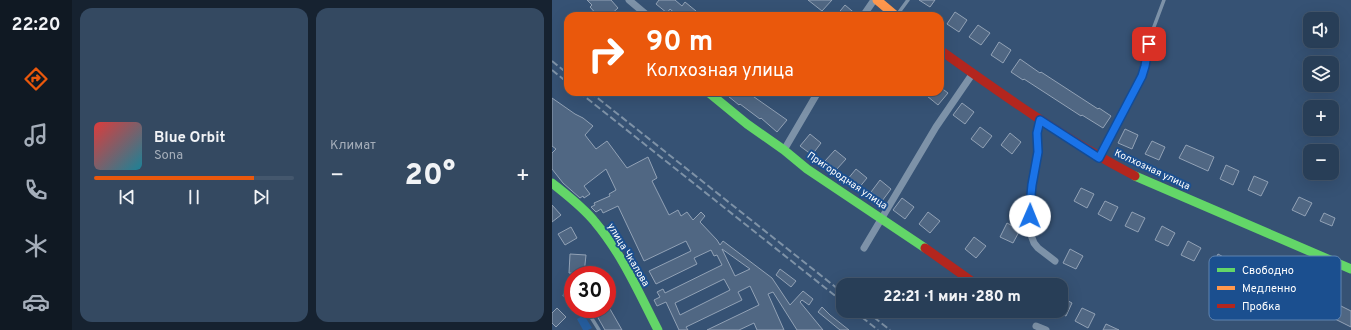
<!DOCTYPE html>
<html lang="ru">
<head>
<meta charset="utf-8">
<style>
  :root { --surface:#283e57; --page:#344961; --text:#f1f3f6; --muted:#a5aeba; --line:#44576d; --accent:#ea580c }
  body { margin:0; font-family:Overpass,sans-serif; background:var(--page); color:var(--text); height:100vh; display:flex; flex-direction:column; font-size:15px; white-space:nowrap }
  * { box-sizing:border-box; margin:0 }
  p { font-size:13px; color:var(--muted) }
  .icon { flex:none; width:22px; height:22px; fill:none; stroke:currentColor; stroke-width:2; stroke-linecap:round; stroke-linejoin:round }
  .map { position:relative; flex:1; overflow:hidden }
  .sheet { display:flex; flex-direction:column; gap:8px; padding:8px; background:#162230; width:480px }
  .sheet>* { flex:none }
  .guide { position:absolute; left:12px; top:12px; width:380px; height:84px; border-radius:12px; box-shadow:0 4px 16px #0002,0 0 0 1px var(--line); background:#ea580c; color:#fff; overflow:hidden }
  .tools { position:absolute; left:751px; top:12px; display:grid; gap:8px }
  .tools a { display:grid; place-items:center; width:36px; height:36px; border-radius:8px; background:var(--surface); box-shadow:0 4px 16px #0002,0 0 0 1px var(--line); font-size:20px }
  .speed { position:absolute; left:12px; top:266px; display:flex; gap:8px; font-size:20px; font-weight:700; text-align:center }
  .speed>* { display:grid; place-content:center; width:52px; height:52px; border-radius:50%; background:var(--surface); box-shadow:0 4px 16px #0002,0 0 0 1px var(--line); line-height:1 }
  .speed .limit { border:6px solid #d22; background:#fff; color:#111 }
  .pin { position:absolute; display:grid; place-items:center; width:34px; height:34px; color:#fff; margin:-17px; border-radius:8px; box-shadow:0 2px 6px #0006 }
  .me { position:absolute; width:44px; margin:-22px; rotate:1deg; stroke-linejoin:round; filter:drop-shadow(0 0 3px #0008) }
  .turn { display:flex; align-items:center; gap:14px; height:84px; padding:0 16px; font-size:18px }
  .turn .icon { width:52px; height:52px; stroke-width:2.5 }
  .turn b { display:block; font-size:28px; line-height:34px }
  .big { font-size:30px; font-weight:800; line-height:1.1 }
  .sheet .widget { flex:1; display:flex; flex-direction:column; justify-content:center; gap:6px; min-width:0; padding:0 14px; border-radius:12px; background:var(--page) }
  .song { display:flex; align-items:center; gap:12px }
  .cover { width:48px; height:48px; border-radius:6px; background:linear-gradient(135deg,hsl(0 70% 55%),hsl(190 70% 35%)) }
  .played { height:4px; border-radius:2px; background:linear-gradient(90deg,var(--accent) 80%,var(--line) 80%) }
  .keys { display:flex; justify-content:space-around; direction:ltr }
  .heat { display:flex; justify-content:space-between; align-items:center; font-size:22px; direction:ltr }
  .sheet .tiles { flex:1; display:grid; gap:8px; grid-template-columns:repeat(2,1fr) }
  .trip { position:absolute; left:284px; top:278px; width:232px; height:40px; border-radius:12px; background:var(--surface); box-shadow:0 4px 16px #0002,0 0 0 1px var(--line); font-weight:800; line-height:40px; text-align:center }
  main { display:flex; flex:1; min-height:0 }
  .tabs { display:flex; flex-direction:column; width:72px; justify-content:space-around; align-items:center; background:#101923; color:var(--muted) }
  .tabs .icon { width:28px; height:28px }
  .tabs .on { color:var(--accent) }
  .tabs b { font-size:18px; color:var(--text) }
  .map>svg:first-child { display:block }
  .green { fill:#265fa1 }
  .building { fill:#506783; stroke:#92a2b6; fill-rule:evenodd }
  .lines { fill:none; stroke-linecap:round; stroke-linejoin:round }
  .lane { stroke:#7d92a8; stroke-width:3.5 }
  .street { stroke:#7d92a8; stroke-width:7 }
  .fast { stroke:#63d668; stroke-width:9 }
  .slow { stroke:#ff974d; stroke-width:9 }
  .jam { stroke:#b3261e; stroke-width:9 }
  .rail { stroke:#7e92a7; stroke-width:2; stroke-dasharray:7 3; stroke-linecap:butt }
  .route-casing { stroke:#114b97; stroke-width:10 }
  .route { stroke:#1a73e8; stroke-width:7 }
  .labels { text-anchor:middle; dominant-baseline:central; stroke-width:4; stroke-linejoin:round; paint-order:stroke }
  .street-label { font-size:10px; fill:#fff; stroke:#1b4f8f }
  .key { fill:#1b4f8f; stroke:#5f84b1; stroke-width:1 }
  .key-label { font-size:11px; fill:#fff }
</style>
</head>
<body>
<main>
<nav class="tabs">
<b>22:20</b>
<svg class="icon on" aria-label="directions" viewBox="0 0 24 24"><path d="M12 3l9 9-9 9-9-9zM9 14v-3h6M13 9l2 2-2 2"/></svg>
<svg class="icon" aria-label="music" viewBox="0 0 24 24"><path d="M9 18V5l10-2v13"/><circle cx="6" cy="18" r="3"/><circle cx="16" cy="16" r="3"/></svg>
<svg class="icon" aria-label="phone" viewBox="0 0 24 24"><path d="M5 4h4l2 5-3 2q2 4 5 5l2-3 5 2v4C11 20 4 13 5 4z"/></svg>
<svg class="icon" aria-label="climate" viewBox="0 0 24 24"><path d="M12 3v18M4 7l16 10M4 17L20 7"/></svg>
<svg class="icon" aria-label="car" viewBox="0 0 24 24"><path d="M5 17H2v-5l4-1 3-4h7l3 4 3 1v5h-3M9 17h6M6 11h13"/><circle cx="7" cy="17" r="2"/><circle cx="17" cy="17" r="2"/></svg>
</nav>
<section class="sheet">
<div class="tiles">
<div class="widget">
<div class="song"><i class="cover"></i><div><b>Blue Orbit</b><p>Sona</p></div></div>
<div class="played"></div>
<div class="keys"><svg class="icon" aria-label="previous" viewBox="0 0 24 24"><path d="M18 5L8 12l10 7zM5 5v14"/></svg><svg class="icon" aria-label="pause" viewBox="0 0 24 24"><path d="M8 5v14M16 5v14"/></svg><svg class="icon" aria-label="next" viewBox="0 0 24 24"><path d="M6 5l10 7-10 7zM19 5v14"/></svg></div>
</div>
<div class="widget"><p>Климат</p>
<div class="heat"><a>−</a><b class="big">20°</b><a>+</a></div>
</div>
</div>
</section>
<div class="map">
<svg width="799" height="330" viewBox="0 0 799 330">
  <rect width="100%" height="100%" fill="#365274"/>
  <!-- green -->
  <path class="green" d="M 32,315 L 40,328 L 36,330 L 31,330 L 25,319 Z"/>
  <!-- building -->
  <path class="building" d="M 35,0 L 59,0 L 66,8 L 57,16 L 46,16 L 38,7 L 40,5 Z
    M 107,0 L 123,0 L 130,6 L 133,2 L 144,11 L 140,16 L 126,16 L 118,9 L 115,13 L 104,4 Z
    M 256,0 L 280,0 L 270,11 Z
    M 367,0 L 383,0 L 378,7 Z
    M 293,5 L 306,16 L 284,16 Z
    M 403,12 L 415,20 L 407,32 L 395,24 Z
    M 426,25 L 438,33 L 429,45 L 417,37 Z
    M 447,42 L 459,50 L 451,63 L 439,55 Z
    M 468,59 L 488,73 L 489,72 L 546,109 L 547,108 L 559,116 L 551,128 L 530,115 L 529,116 L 472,79 L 471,80 L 459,72 Z
    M 388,87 L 396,93 L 386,105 L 375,96 L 378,92 L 388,92 Z
    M 179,92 L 195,92 L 235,120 L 225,132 L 209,118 L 208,119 L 188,104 L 187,105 L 176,96 Z
    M 0,98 L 23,114 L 31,118 L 41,126 L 33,135 L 44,149 L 55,141 L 75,168 L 96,157 L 105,178 L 100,181 L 117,215 L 126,210 L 129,216 L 135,212 L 141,220 L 149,212 L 153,216 L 148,222 L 165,240 L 168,245 L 171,241 L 220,278 L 238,305 L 251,291 L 261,299 L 257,305 L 250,300 L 248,302 L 271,330 L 245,330 L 221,292 L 216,294 L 232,330 L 205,330 L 202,323 L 187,330 L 155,330 L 207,305 L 198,286 L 186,292 L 190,300 L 134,327 L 136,330 L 127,330 L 114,302 L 105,306 L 102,300 L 108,297 L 105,292 L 111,289 L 113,293 L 170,265 L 165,255 L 162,256 L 159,250 L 142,258 L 145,264 L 104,284 L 97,271 L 139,251 L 134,241 L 92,261 L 66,206 L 51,213 L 49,209 L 44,212 L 39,207 L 43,205 L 42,203 L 58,196 L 57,194 L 64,190 L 54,169 L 32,186 L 38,194 L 32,198 L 31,196 L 28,198 L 11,183 L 0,169 L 0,153 L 4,149 L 0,146 ZM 170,249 L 198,269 L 183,276 ZM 172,279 L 178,290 L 128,315 L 123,303 Z
    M 410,103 L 422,112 L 413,124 L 401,115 Z
    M 428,127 L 440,136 L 431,148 L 419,139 Z
    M 573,129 L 586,135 L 580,149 L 566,143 Z
    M 458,133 L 469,142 L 460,154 L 449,145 Z
    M 258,134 L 269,143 L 260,155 L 248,146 Z
    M 600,141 L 613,147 L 607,160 L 593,154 Z
    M 634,145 L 662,157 L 656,171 L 627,158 Z
    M 283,150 L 294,159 L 284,170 L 273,161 Z
    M 674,165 L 687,171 L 681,185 L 668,179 Z
    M 304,169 L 315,178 L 306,189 L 295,180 Z
    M 702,176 L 716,182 L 709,196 L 696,190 Z
    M 328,180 L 339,189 L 330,201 L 319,192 Z
    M 529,188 L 542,194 L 535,208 L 522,201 Z
    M 747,197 L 760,203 L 753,216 L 740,210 Z
    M 350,198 L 362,207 L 353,219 L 341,210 Z
    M 553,201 L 566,207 L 559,221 L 546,214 Z
    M 0,205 L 9,215 L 0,222 Z
    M 376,212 L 388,221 L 378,233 L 367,224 Z
    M 580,212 L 593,218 L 586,232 L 573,226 Z
    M 772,213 L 783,218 L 780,226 L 768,221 Z
    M 455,223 L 468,230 L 461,243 L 448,237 Z
    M 610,226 L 623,233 L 616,246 L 603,240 Z
    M 19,227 L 25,238 L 13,245 L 6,234 Z
    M 422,237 L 434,246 L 424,258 L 413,249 Z
    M 636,241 L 649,248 L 642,261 L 629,255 Z
    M 518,249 L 531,256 L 524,269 L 511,263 Z
    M 18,254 L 34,255 L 32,274 L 17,273 Z
    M 666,254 L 684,264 L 685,261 L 707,269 L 726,279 L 719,292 L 706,286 L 709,280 L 689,272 L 687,278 L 672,273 L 672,274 L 659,268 Z
    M 228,269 L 244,281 L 239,287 L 224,275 Z
    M 15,282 L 21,283 L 21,298 L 11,296 Z
    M 746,282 L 778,298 L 777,300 L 799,311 L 799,327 L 771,313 L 770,316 L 759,311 L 762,306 L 740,295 Z
    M 509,297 L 520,303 L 514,316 L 509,314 Z
    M 270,307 L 278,315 L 297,330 L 288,330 L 266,312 Z
    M 5,308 L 14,317 L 4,327 L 0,323 L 0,313 Z
    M 530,308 L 543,314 L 536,328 L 523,321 Z
    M 41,309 L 58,309 L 70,330 L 53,330 Z
    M 554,324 L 567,330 L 551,330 Z"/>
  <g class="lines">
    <!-- lane -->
    <path class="lane" d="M 345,15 L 356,0
      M 548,157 L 590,76 L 593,66 L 600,32 L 612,0
      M 34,309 L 47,330"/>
    <!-- street -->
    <path class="street" d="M 77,0 L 96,16
      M 311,16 L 322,0
      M 488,120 L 485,133 L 486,152 L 478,195 L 479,235 L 482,243 L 486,248 L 503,261
      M 232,150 L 266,92
      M 312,248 L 384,127 L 421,73
      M 484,326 L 494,330"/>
    <!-- fast -->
    <path class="fast" d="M 156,92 L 195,124 L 232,150 L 255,169 L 373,248
      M 583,176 L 799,269
      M 0,183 C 15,195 31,207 43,222 C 70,254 87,293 106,330"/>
    <!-- slow -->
    <path class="slow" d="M 325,0 L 344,16"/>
    <!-- jam -->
    <path class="jam" d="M 388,50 C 451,95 514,140 583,176
      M 373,248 L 425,285"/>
    <!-- rail -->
    <path class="rail" d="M 0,61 L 16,74
      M 0,70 L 16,83
      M 27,92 L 291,302
      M 38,92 L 291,293
      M 302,311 L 326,330
      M 314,311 L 338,330"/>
  </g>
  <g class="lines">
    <defs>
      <path id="route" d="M 478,216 L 478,205 L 480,185 L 486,152 L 485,133 L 488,120 L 547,158 L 590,76 L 593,66 L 597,44"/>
    </defs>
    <!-- route casing -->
    <use href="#route" class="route-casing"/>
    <!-- route -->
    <use href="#route" class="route"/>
  </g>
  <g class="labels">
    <!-- street labels -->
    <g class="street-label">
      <text transform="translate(600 170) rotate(25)">Колхозная улица</text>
      <text transform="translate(295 181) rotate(34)">Пригородная улица</text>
      <text transform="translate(76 255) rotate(59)">улица Чкалова</text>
    </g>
  </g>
  <!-- legend -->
  <rect x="657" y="256" width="132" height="64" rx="6" class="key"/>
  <rect x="665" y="268" width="18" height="4" fill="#63d668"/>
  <rect x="665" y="286" width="18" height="4" fill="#ff974d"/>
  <rect x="665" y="304" width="18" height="4" fill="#b3261e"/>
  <g class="key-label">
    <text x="690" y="274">Свободно</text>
    <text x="690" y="292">Медленно</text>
    <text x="690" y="310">Пробка</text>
  </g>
</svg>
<div class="tools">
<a><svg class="icon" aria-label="sound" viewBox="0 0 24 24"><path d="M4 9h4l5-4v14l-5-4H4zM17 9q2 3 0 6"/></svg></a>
<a><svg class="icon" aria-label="layers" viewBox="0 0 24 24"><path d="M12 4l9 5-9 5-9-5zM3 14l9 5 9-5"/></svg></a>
<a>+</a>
<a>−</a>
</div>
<div class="speed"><div class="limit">30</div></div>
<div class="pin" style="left:597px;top:44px;background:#d93025"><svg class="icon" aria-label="arrive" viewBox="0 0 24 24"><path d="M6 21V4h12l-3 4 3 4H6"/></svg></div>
<svg class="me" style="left:478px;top:216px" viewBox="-20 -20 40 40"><circle r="19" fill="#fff"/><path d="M0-13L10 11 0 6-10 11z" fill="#1a73e8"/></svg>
<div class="trip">22:21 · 1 мин · 280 m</div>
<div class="guide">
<div class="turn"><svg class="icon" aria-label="right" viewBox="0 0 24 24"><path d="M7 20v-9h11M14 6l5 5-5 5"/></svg><div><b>90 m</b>Колхозная улица</div></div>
</div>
</div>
</main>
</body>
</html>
